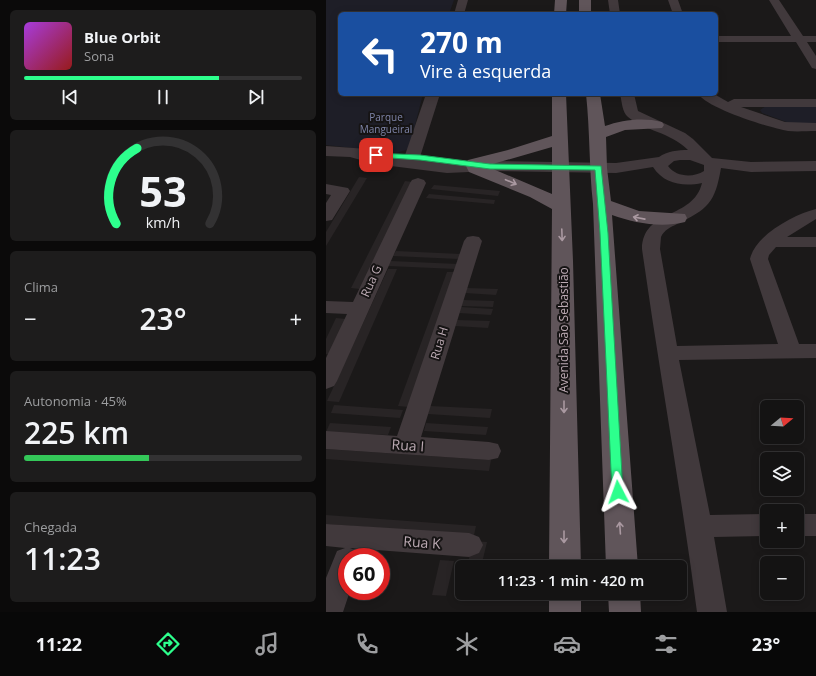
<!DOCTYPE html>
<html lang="pt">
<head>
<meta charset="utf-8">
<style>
  :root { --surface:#141313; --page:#1d1c1c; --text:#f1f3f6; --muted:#9d9ea0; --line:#333233; --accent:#2dff8d }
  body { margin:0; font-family:"Open Sans",sans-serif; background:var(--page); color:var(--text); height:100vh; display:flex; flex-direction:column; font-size:15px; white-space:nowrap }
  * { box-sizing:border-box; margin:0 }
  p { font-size:13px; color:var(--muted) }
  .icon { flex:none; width:22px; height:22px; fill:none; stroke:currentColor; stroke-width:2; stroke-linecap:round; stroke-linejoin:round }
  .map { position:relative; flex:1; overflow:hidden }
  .side { display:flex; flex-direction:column; gap:10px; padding:10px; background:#0b0a0a; width:326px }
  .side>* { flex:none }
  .guide { position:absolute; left:12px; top:12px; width:380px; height:84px; border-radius:6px; box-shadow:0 2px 10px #0003,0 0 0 1px var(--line); background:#1a4fa0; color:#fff; overflow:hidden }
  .needle { width:26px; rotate:72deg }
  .tools { position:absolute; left:434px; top:400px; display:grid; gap:8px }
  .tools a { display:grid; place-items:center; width:44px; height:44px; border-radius:6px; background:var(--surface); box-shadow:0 2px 10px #0003,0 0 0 1px var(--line); font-size:20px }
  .speed { position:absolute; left:12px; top:548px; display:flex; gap:8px; font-size:20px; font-weight:700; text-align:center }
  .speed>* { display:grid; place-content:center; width:52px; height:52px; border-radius:50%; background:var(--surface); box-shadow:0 2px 10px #0003,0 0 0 1px var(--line); line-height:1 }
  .speed .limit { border:6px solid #d22; background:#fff; color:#111 }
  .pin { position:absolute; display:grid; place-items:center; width:34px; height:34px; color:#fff; margin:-17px; border-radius:8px; box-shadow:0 2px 6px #0006 }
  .me { position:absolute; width:44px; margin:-22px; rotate:356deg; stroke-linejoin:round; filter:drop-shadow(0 0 3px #0008) }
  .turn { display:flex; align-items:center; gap:14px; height:84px; padding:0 16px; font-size:18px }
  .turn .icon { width:52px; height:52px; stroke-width:2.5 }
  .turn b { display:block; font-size:28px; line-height:34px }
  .big { font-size:30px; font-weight:600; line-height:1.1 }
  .side .card { flex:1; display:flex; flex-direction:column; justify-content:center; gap:6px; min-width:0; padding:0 14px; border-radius:6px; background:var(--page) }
  .side .dial { align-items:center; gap:0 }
  .dial svg { height:104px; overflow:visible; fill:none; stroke:var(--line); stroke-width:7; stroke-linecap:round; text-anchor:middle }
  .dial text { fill:var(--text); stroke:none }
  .song { display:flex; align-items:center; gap:12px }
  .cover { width:48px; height:48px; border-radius:6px; background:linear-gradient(135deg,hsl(280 70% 55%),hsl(0 70% 35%)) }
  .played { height:4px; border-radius:2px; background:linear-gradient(90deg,var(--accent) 70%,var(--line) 70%) }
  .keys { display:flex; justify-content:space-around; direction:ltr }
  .heat { display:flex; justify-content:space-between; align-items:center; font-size:22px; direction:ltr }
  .charge { height:6px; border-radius:3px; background:linear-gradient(90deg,#34c759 45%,var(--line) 0) }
  .trip { position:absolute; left:129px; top:560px; width:232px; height:40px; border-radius:6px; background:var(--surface); box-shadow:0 2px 10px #0003,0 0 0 1px var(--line); font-weight:600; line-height:40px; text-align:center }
  .menu { display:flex; height:64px; justify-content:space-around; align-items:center; background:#080808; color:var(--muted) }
  .menu .icon { width:28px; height:28px }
  .menu .on { color:var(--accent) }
  .menu b { font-size:18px; color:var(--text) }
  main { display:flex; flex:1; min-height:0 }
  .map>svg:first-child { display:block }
  .built { fill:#282425 }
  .green { fill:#1e1e27 }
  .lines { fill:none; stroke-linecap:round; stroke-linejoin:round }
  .minor { fill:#41393c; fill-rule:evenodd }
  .major { fill:#60555a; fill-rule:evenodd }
  .oneway { stroke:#aa99a1 }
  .route { fill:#2dff8d; stroke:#1da65c }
  .labels { text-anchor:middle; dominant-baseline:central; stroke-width:4; stroke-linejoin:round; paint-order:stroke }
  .far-park-label { font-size:10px; fill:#7f85a9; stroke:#161414 }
  .street-label { font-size:12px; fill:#bcaab3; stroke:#161414 }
  .near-street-label { font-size:14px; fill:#bcaab3; stroke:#161414 }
</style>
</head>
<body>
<main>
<section class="side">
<div class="card">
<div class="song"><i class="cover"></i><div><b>Blue Orbit</b><p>Sona</p></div></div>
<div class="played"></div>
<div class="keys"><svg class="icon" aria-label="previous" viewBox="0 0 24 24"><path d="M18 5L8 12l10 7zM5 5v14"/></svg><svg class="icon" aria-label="pause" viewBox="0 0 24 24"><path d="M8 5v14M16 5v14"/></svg><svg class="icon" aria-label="next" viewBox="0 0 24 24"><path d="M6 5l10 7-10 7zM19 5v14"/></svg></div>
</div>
<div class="card dial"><svg viewBox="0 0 100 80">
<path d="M14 69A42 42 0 1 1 86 69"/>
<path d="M14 69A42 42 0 0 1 30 11" stroke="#2dff8d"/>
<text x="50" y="56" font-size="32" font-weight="700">53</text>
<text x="50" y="72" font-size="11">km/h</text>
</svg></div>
<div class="card"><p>Clima</p>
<div class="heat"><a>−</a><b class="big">23°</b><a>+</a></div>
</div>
<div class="card"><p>Autonomia · 45%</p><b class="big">225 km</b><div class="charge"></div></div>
<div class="card"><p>Chegada</p><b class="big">11:23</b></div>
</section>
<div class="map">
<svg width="490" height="612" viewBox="0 0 490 612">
  <rect width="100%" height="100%" fill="#1b1919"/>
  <!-- built -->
  <path class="built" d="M 33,177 L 41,178 L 0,246 L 0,232 Z
    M 79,181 L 87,182 L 34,289 L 25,288 Z
    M 108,185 L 174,191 L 172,196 L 105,189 Z
    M 103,194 L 169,200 L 168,204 L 100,198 Z
    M 70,251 L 135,254 L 133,259 L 67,256 Z
    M 65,261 L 132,264 L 130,269 L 62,266 Z
    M 62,269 L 71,269 L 13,402 L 1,401 Z
    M 121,272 L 130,272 L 83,407 L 72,406 Z
    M 141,288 L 172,289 L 170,295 L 139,293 Z
    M 137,300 L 168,301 L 167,307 L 135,306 Z
    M 135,307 L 167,309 L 165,315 L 133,313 Z
    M 10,318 L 20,319 L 4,355 L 0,354 L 0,339 Z
    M 131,320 L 164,321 L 162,328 L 129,326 Z
    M 8,405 L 77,410 L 74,418 L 5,413 Z
    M 104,406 L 166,409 L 164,418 L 102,414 Z
    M 4,423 L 65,427 L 62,435 L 0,432 Z
    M 100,423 L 162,427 L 160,435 L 98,431 Z
    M 0,449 L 165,460 L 163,471 L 0,459 Z
    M 0,515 L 150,526 L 148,535 L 0,524 Z
    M 147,541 L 161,542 L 155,567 L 141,567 Z
    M 114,560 L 128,561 L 120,596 L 106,595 Z"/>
  <!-- green -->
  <path class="green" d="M 0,0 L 128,0 L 123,14 L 14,14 L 14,94 L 97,94 L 83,149 L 70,153 L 0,145 Z
    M 440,106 L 490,106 L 490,124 L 463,123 L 436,113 L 434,110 Z"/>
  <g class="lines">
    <!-- minor -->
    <path class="minor" d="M 132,0 L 142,0 L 138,14 L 128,14 Z
      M 282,0 L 292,0 L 294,14 L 284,14 Z
      M 342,0 L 352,0 L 357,14 L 347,14 Z
      M 443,0 L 453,0 L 477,36 L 490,36 L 490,42 L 481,42 L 490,56 L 490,69 L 486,68 L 470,42 L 390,42 L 390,36 L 465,36 Z
      M 100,94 L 114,94 L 93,160 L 121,163 L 164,161 L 290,163 L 333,157 C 341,151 352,150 362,150 C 344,132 319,131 302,117 C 296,112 296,102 294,94 L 308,94 L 312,111 L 359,133 L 367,139 L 386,158 L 425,162 L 490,161 L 490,171 L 425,172 L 395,168 C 389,203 382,209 351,224 C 345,227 338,230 335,237 L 334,249 L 351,346 L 452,344 L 424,259 C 429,235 469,214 490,209 L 490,219 L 461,237 L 490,237 L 490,247 L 450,247 L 443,255 L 442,259 L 473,344 L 490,344 L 490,358 L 353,360 L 384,515 L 441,514 L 441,536 L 388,537 L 401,612 L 371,612 C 355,491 333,370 316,249 C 317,208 367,220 376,183 C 357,187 338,184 327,167 L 290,173 L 164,171 L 121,173 L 49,164 L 24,157 L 0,156 L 0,146 L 42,149 L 47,151 L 49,154 L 78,158 ZM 354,160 L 364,160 L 378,165 L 378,171 C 367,178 350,177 342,166 L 348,161 Z
      M 372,94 L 388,94 L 402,102 L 408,99 L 490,99 L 490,107 L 415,107 L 459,122 L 490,123 L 490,131 C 481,131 471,132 462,131 C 444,128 383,109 372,94 Z
      M 92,178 L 98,180 L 100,183 L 11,381 L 8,386 L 0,389 L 0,358 L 21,314 L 0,313 L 0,301 L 27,302 L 84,183 L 86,180 Z
      M 0,184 L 22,188 L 24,191 L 6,220 L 0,221 L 0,203 L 5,195 L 0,194 Z
      M 147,236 L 153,237 L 156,241 L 95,437 L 163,442 L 172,444 L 175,451 L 172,458 L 163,460 L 0,449 L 0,431 L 71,436 L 138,241 L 141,237 Z
      M 471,514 L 490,514 L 490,536 L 471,536 Z
      M 0,524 L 143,533 L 153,537 L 157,545 L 153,553 L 143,557 L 24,548 L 31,551 L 34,557 L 21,557 L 21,591 L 24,591 L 17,612 L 0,612 L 0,578 L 11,551 L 19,548 L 0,546 Z"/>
    <!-- major -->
    <path class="major" d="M 229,0 L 241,0 L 240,14 L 228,14 Z
      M 253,0 L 265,0 L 265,14 L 253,14 Z
      M 226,94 L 240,94 L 247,261 L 255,567 L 223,567 L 226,209 L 204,197 L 143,172 L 139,164 L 142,160 L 182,150 L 226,136 ZM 226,147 L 226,194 L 160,166 Z
      M 260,94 L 274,94 L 279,126 C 296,120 317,117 336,122 L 338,125 L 336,128 L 299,130 L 280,137 L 281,168 L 285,201 L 313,211 L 359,214 L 361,218 L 359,222 C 335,228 308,223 286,215 L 312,567 L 280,567 L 267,204 C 263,167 264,131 260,94 Z
      M 223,593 L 255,593 L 255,612 L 223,612 Z
      M 282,593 L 314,593 L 315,612 L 283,612 Z"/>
  </g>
  <!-- one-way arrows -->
  <defs><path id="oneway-shaft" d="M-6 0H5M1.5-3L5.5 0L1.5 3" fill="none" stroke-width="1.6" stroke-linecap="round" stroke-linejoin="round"/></defs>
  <g class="oneway">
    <use href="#oneway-shaft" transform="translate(185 182) rotate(23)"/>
    <use href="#oneway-shaft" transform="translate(313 218) rotate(-169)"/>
    <use href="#oneway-shaft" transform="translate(236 235) rotate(88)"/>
    <use href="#oneway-shaft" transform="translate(238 407) rotate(90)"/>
    <use href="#oneway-shaft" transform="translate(294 528) rotate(-94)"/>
    <use href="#oneway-shaft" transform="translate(238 537) rotate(90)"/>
  </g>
  <!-- route -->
  <path class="route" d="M 48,153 L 94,155 L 164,164 L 275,166 L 282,233 L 297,492 L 296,495 L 287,495 L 286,492 L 274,233 L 269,170 L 164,169 L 94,160 L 50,157 L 47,155 Z"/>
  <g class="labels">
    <!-- far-park labels -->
    <g class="far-park-label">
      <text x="60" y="117">Parque<tspan x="60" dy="12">Mangueiral</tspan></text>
    </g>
    <!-- street labels -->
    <g class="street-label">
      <text transform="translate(45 281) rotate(-66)">Rua G</text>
      <text transform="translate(237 330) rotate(-90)">Avenida São Sebastião</text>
      <text transform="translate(113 343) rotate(-73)">Rua H</text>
    </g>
    <!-- near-street labels -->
    <g class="near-street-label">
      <text transform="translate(82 445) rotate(4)">Rua I</text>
      <text transform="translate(96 542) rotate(4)">Rua K</text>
    </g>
  </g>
</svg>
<div class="tools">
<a><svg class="needle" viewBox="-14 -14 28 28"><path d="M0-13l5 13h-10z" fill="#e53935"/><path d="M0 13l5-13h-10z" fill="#9d9ea0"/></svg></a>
<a><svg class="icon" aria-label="layers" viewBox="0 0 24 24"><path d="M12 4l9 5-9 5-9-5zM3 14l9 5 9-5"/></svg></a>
<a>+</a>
<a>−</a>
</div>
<div class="speed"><div class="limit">60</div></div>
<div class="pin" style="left:50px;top:155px;background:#d93025"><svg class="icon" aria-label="arrive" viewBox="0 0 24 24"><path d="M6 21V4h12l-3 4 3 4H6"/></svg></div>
<svg class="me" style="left:292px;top:492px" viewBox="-20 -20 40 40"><path d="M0-17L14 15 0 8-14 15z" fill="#2dff8d" stroke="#fff" stroke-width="4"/></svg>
<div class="trip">11:23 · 1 min · 420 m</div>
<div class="guide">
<div class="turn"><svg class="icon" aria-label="left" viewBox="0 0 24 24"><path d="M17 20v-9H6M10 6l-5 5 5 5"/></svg><div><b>270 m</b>Vire à esquerda</div></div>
</div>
</div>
</main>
<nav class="menu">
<b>11:22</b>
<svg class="icon on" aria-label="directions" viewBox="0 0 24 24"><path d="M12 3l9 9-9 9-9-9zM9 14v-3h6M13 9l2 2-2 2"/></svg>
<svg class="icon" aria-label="music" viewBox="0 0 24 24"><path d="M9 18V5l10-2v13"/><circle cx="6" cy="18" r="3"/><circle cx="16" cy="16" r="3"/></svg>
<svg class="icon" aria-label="phone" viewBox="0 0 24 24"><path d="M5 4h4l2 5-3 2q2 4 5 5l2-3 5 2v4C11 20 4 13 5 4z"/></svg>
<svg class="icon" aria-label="climate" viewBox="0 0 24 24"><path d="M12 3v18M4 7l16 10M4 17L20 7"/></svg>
<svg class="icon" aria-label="car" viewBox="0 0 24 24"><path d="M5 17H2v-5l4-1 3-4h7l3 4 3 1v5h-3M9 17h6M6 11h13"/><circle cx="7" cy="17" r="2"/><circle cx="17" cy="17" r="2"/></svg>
<svg class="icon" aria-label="filters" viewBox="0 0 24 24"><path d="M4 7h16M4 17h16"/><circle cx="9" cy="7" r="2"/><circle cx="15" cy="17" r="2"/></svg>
<b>23°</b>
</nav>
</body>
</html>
